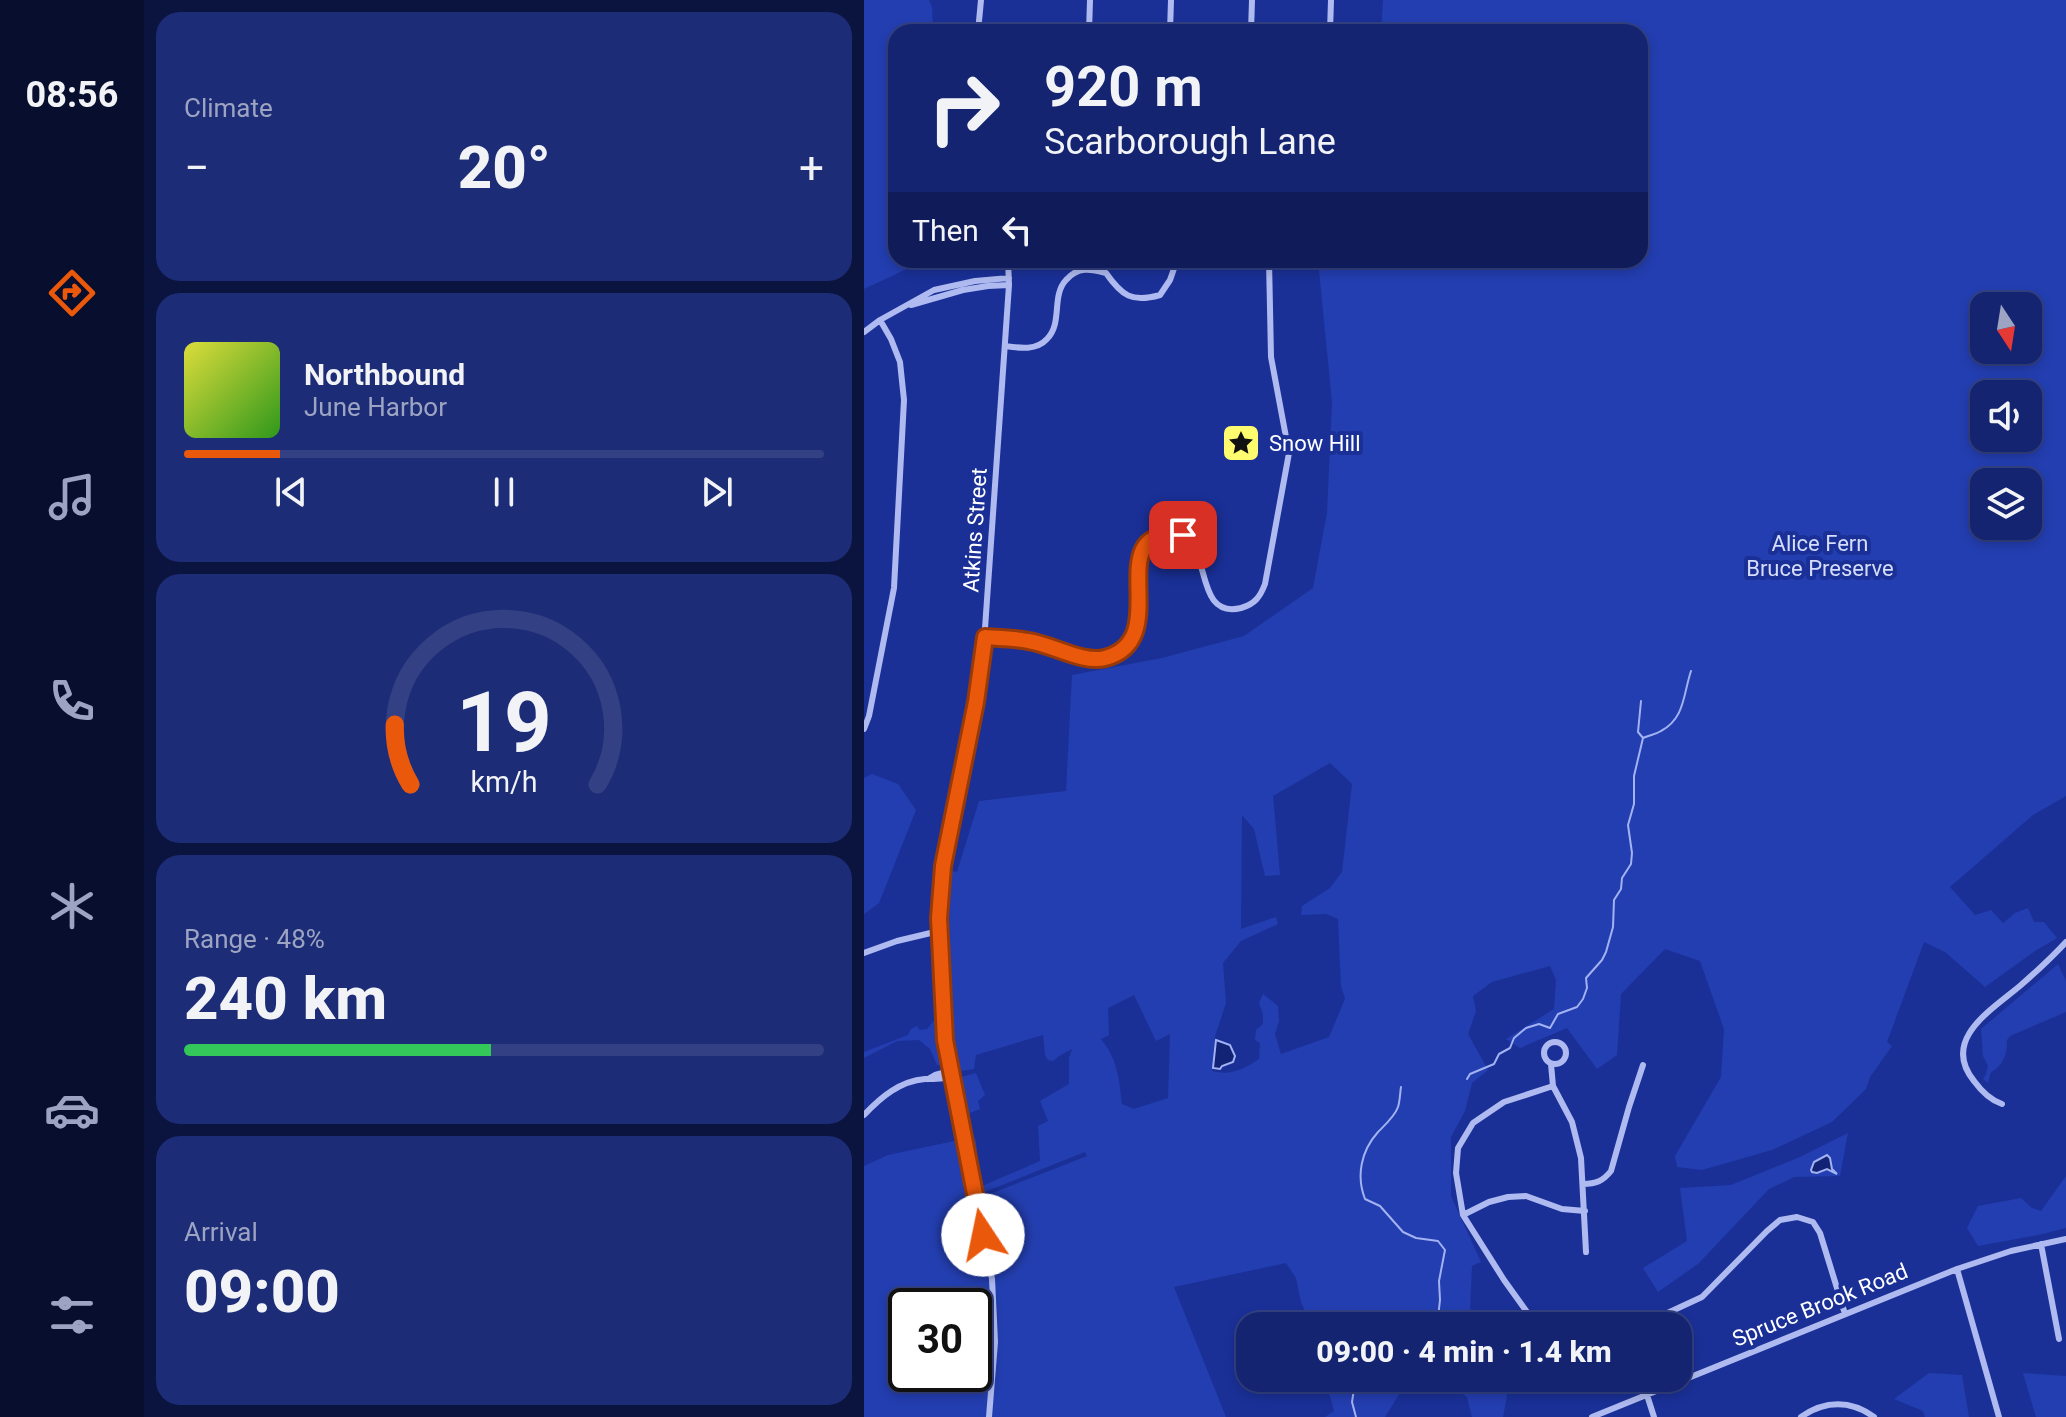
<!DOCTYPE html>
<html lang="en">
<head>
<meta charset="utf-8">
<style>
  :root { --surface:#142471; --page:#1d2c76; --text:#f1f3f6; --muted:#9da4c3; --line:#334184; --accent:#ea580c }
  body { margin:0; font-family:Roboto,sans-serif; background:var(--page); color:var(--text); height:100vh; display:flex; flex-direction:column; font-size:30px; white-space:nowrap }
  * { box-sizing:border-box; margin:0 }
  p { font-size:26px; color:var(--muted) }
  .icon { flex:none; width:44px; height:44px; fill:none; stroke:currentColor; stroke-width:2; stroke-linecap:round; stroke-linejoin:round }
  .map { position:relative; flex:1; overflow:hidden }
  .side { display:flex; flex-direction:column; gap:12px; padding:12px; background:#0b143e; width:720px }
  .side>* { flex:none }
  .hud { position:absolute; left:24px; top:24px; width:760px; height:244px; border-radius:24px; box-shadow:0 4px 12px #0003,0 0 0 2px var(--line); background:#142471; color:var(--text); overflow:hidden }
  .needle { width:52px; rotate:168deg }
  .tools { position:absolute; left:1106px; top:292px; display:grid; gap:16px }
  .tools a { display:grid; place-items:center; width:72px; height:72px; border-radius:16px; background:var(--surface); box-shadow:0 4px 12px #0003,0 0 0 2px var(--line); font-size:40px }
  .speed { position:absolute; left:24px; top:1288px; display:flex; gap:16px; font-size:40px; font-weight:700; text-align:center }
  .speed>* { display:grid; place-content:center; width:104px; height:104px; border-radius:50%; background:var(--surface); box-shadow:0 4px 12px #0003,0 0 0 2px var(--line); line-height:1 }
  .speed .limit { border:4px solid #111; border-radius:12px; background:#fff; color:#111 }
  .pin { position:absolute; display:grid; place-items:center; width:68px; height:68px; color:#fff; margin:-34px; border-radius:16px; box-shadow:0 4px 12px #0006 }
  .me { position:absolute; width:88px; margin:-44px; rotate:349deg; stroke-linejoin:round; filter:drop-shadow(0 0 6px #0008) }
  .turn { display:flex; align-items:center; gap:28px; height:168px; padding:0 24px; font-size:36px }
  .turn .icon { width:104px; height:104px; stroke-width:2.5 }
  .turn b { display:block; font-size:56px; line-height:68px }
  .then { display:flex; align-items:center; height:76px; padding:0 24px; background:#0003; gap:16px; font-size:30px }
  .big { font-size:60px; font-weight:800; line-height:1.1 }
  .side .tile { flex:1; display:flex; flex-direction:column; justify-content:center; gap:12px; min-width:0; padding:0 28px; border-radius:24px; background:var(--page) }
  .side .dial { align-items:center; gap:0 }
  .dial svg { height:208px; overflow:visible; fill:none; stroke:var(--line); stroke-width:7; stroke-linecap:round; text-anchor:middle }
  .dial text { fill:var(--text); stroke:none }
  .song { display:flex; align-items:center; gap:24px }
  .cover { width:96px; height:96px; border-radius:12px; background:linear-gradient(135deg,hsl(60 70% 55%),hsl(110 70% 35%)) }
  .played { height:8px; border-radius:4px; background:linear-gradient(90deg,var(--accent) 15%,var(--line) 15%) }
  .keys { display:flex; justify-content:space-around; direction:ltr }
  .heat { display:flex; justify-content:space-between; align-items:center; font-size:44px; direction:ltr }
  .charge { height:12px; border-radius:6px; background:linear-gradient(90deg,#34c759 48%,var(--line) 0) }
  .trip { position:absolute; left:372px; top:1312px; width:456px; height:80px; border-radius:24px; background:var(--surface); box-shadow:0 4px 12px #0003,0 0 0 2px var(--line); font-weight:800; line-height:80px; text-align:center }
  main { display:flex; flex:1; min-height:0 }
  .tab-bar { display:flex; flex-direction:column; width:144px; justify-content:space-around; align-items:center; background:#080e2d; color:var(--muted) }
  .tab-bar .icon { width:56px; height:56px }
  .tab-bar .active { color:var(--accent) }
  .tab-bar b { font-size:36px; color:var(--text) }
  .map>svg:first-child { display:block }
  .green { fill:#233eb0; fill-rule:evenodd }
  .water { fill:#122275; stroke:#a2b2f2; stroke-width:2 }
  .lines { fill:none; stroke-linecap:round; stroke-linejoin:round }
  .stream { stroke:#a2b2f2; stroke-width:2 }
  .minor { stroke:#afbbf0; stroke-width:6 }
  .route-casing { stroke:#983908; stroke-width:20 }
  .route { stroke:#ea580c; stroke-width:14 }
  .labels { text-anchor:middle; dominant-baseline:central; stroke-width:8; stroke-linejoin:round; paint-order:stroke }
  .poi-label { font-size:22px; fill:#fff; stroke:#1a3097; text-anchor:start }
  .street-label { font-size:22px; fill:#fff; stroke:#1a3097 }
  .park-label { font-size:22px; fill:#d5ddfb; stroke:#1a3097 }
</style>
</head>
<body>
<main>
<nav class="tab-bar">
<b>08:56</b>
<svg class="icon active" aria-label="directions" viewBox="0 0 24 24"><path d="M12 3l9 9-9 9-9-9zM9 14v-3h6M13 9l2 2-2 2"/></svg>
<svg class="icon" aria-label="music" viewBox="0 0 24 24"><path d="M9 18V5l10-2v13"/><circle cx="6" cy="18" r="3"/><circle cx="16" cy="16" r="3"/></svg>
<svg class="icon" aria-label="phone" viewBox="0 0 24 24"><path d="M5 4h4l2 5-3 2q2 4 5 5l2-3 5 2v4C11 20 4 13 5 4z"/></svg>
<svg class="icon" aria-label="climate" viewBox="0 0 24 24"><path d="M12 3v18M4 7l16 10M4 17L20 7"/></svg>
<svg class="icon" aria-label="car" viewBox="0 0 24 24"><path d="M5 17H2v-5l4-1 3-4h7l3 4 3 1v5h-3M9 17h6M6 11h13"/><circle cx="7" cy="17" r="2"/><circle cx="17" cy="17" r="2"/></svg>
<svg class="icon" aria-label="filters" viewBox="0 0 24 24"><path d="M4 7h16M4 17h16"/><circle cx="9" cy="7" r="2"/><circle cx="15" cy="17" r="2"/></svg>
</nav>
<section class="side">
<div class="tile"><p>Climate</p>
<div class="heat"><a>−</a><b class="big">20°</b><a>+</a></div>
</div>
<div class="tile">
<div class="song"><i class="cover"></i><div><b>Northbound</b><p>June Harbor</p></div></div>
<div class="played"></div>
<div class="keys"><svg class="icon" aria-label="previous" viewBox="0 0 24 24"><path d="M18 5L8 12l10 7zM5 5v14"/></svg><svg class="icon" aria-label="pause" viewBox="0 0 24 24"><path d="M8 5v14M16 5v14"/></svg><svg class="icon" aria-label="next" viewBox="0 0 24 24"><path d="M6 5l10 7-10 7zM19 5v14"/></svg></div>
</div>
<div class="tile dial"><svg viewBox="0 0 100 80">
<path d="M14 69A42 42 0 1 1 86 69"/>
<path d="M14 69A42 42 0 0 1 8 46" stroke="#ea580c"/>
<text x="50" y="56" font-size="32" font-weight="700">19</text>
<text x="50" y="72" font-size="11">km/h</text>
</svg></div>
<div class="tile"><p>Range · 48%</p><b class="big">240 km</b><div class="charge"></div></div>
<div class="tile"><p>Arrival</p><b class="big">09:00</b></div>
</section>
<div class="map">
<svg width="1202" height="1417" viewBox="0 0 1202 1417">
  <rect width="100%" height="100%" fill="#1a3097"/>
  <!-- green -->
  <path class="green" d="M 0,0 L 65,0 L 68,7 L 69,32 L 32,32 L 32,260 L 62,260 L 0,289 Z
    M 519,0 L 1202,0 L 1202,796 L 1169,815 L 1086,887 L 1111,915 L 1127,910 L 1139,923 L 1151,913 L 1164,908 L 1170,922 L 1180,922 L 1193,938 L 1171,951 L 1121,987 L 1081,952 L 1060,942 L 1023,1042 L 1028,1046 L 1006,1077 L 1002,1089 L 968,1122 L 908,1150 L 838,1170 L 813,1167 L 811,1156 L 857,1077 L 860,1029 L 836,961 L 801,949 L 757,994 L 753,1055 L 733,1069 L 703,1028 L 656,1048 L 642,1039 L 690,1009 L 692,980 L 686,966 L 628,982 L 609,996 L 612,1011 L 604,1034 L 624,1070 L 608,1083 L 601,1111 L 587,1137 L 587,1196 L 617,1262 L 608,1266 L 606,1309 L 627,1326 L 447,1326 L 437,1302 L 432,1278 L 422,1263 L 310,1287 L 362,1417 L 0,1417 L 0,1166 L 24,1155 L 95,1140 L 102,1196 L 116,1198 L 223,1156 L 221,1152 L 113,1195 L 106,1157 L 105,1139 L 110,1137 L 112,1141 L 116,1187 L 176,1161 L 174,1126 L 184,1121 L 176,1101 L 205,1084 L 205,1058 L 208,1049 L 195,1056 L 189,1061 L 184,1060 L 181,1055 L 179,1035 L 112,1055 L 110,1069 L 91,1072 C 79,1006 80,937 83,870 L 93,872 L 115,801 L 202,791 L 208,675 L 298,658 L 380,636 L 449,588 L 463,513 L 468,402 L 454,260 L 776,260 L 776,32 L 517,32 ZM 1120,306 L 1164,306 L 1164,350 L 1120,350 ZM 1120,394 L 1164,394 L 1164,438 L 1120,438 ZM 1120,482 L 1164,482 L 1164,526 L 1120,526 ZM 466,763 L 488,784 L 478,872 L 466,888 L 438,906 L 437,915 L 462,914 L 474,919 L 477,986 L 481,999 L 465,1037 L 417,1054 L 411,1034 L 415,1021 L 414,1006 L 399,994 L 395,1003 L 399,1014 L 399,1024 L 392,1030 L 391,1040 L 396,1043 L 395,1059 C 380,1069 367,1076 348,1071 L 351,1036 L 362,1003 L 359,963 L 377,941 L 414,924 L 412,917 L 377,929 L 378,815 L 390,829 L 401,876 L 416,875 L 409,796 ZM 270,995 L 292,1041 L 306,1034 L 304,1098 L 270,1109 L 258,1104 C 255,1079 254,1060 237,1039 L 245,1035 L 244,1008 ZM 42,1306 L 110,1306 L 110,1374 L 42,1374 Z
    M 8,774 L 34,784 L 52,810 L 15,903 L 0,914 L 0,778 Z
    M 1194,964 L 1202,981 L 1202,1012 L 1146,1036 L 1143,1040 C 1143,1054 1140,1065 1127,1072 L 1124,1083 L 1119,1079 L 1122,1074 L 1124,1066 L 1119,1056 L 1117,1029 Z
    M 75,1014 L 76,1044 L 80,1065 L 73,1065 L 66,1049 L 55,1040 L 33,1041 L 0,1058 L 0,1052 L 44,1035 L 47,1029 L 53,1026 L 56,1030 L 63,1029 Z
    M 112,1073 L 121,1095 L 114,1101 L 116,1109 L 106,1113 L 104,1126 L 103,1128 L 99,1124 C 101,1108 93,1096 94,1081 L 97,1077 Z
    M 984,1133 L 976,1176 L 930,1177 L 905,1189 L 834,1264 L 794,1292 L 779,1268 L 823,1241 L 816,1188 L 867,1185 L 936,1157 Z
    M 1202,1176 L 1202,1228 L 1174,1235 L 1114,1246 L 1103,1228 L 1114,1206 L 1157,1198 L 1168,1208 L 1177,1211 Z
    M 1065,1373 L 1098,1375 L 1105,1417 L 1061,1417 L 1059,1411 L 1030,1399 Z
    M 1159,1373 L 1202,1376 L 1202,1417 L 1172,1417 Z
    M 461,1378 L 642,1378 L 643,1396 L 639,1417 L 608,1417 L 603,1397 L 577,1379 L 541,1385 L 521,1417 L 461,1417 L 470,1411 Z"/>
  <!-- water -->
  <path class="water" d="M 352,1040 L 366,1045 L 371,1056 L 369,1062 L 358,1066 L 356,1069 L 349,1068 Z
    M 963,1155 L 966,1158 L 968,1169 L 973,1174 L 963,1169 L 953,1173 L 948,1172 L 947,1170 L 950,1162 Z"/>
  <g class="lines">
    <!-- stream -->
    <path class="stream" d="M 779,738 C 785,735 791,735 797,731 C 821,718 819,695 827,671
      M 603,1079 L 606,1074 L 630,1064 L 635,1054 L 646,1048 L 650,1038 L 662,1028 L 675,1024 L 686,1028 L 694,1014 L 713,1007 L 719,999 L 723,988 L 722,978 L 738,960 L 742,952 L 749,927 L 750,900 L 757,889 L 758,878 L 767,864 L 768,853 L 764,825 L 770,804 L 770,776 L 779,738 L 774,732 L 777,701
      M 537,1087 C 536,1093 536,1101 534,1107 C 531,1116 521,1125 514,1132 C 497,1151 492,1176 501,1199 L 516,1206 L 539,1232 L 552,1238 L 574,1241 L 581,1250 L 575,1281 L 576,1300 L 573,1326
      M 492,1417 L 488,1402 L 491,1383 L 498,1378"/>
    <!-- minor -->
    <path class="minor" d="M 114,32 L 117,0
      M 225,32 L 226,0
      M 306,32 L 307,0
      M 387,32 L 388,0
      M 466,32 L 467,0
      M 47,305 L 99,290 L 124,286 L 145,285
      M 0,332 L 16,320 L 70,290 L 111,281 L 145,278
      M 141,346 C 155,348 172,351 183,339 C 199,323 187,296 202,280 C 214,266 227,269 242,273 C 258,296 268,303 296,295 L 306,280 L 313,260
      M 121,637 C 137,638 154,638 170,642 C 201,649 234,672 262,647 C 294,619 249,546 301,535 C 354,523 323,621 377,608 C 391,604 396,597 401,584 L 425,453 L 407,357 L 405,260
      M 0,729 L 5,716 L 30,588 L 40,400 L 36,362 L 27,339 L 16,320
      M 0,953 L 33,941 L 75,931
      M680 1053a11 11 0 1 1 22 0a11 11 0 1 1-22 0Z
      M 687,1064 L 689,1086 L 708,1122 L 717,1158 L 722,1252
      M 64,1079 L 71,1075 L 86,1071
      M 1138,1104 C 1126,1100 1118,1092 1110,1081 C 1076,1039 1129,1009 1157,985 C 1173,971 1188,957 1202,942
      M 0,1115 C 17,1097 36,1081 61,1079 C 70,1079 78,1079 87,1077
      M 719,1184 C 732,1184 739,1181 747,1171 L 765,1107 L 779,1065
      M 599,1215 L 625,1202 L 644,1197 L 662,1196 L 698,1209 L 721,1211
      M 1177,1244 L 1195,1339
      M 1093,1269 L 1135,1417
      M 673,1326 L 640,1280 L 599,1215 L 592,1173 L 594,1148 L 609,1123 L 640,1102 L 689,1086
      M 764,1326 L 797,1316 L 838,1297 L 903,1231 L 916,1220 L 933,1217 L 949,1222 L 956,1233 L 981,1314
      M 814,1359 L 822,1379
      M 783,1395 L 790,1417
      M 125,1417 L 131,1342 L 128,1279 L 81,1040 L 75,918 L 79,866 L 101,761 L 119,657 L 145,285 L 144,260
      M 728,1417 L 1093,1269 L 1147,1251 L 1202,1239
      M 937,1417 C 961,1400 987,1400 1010,1417"/>
  </g>
  <g class="lines">
    <defs>
      <path id="route" d="M 119,1235 L 81,1040 L 75,918 L 79,866 L 112,702 L 121,637 C 135,638 150,638 164,641 C 187,644 219,664 241,658 C 314,639 231,526 319,535"/>
    </defs>
    <!-- route casing -->
    <use href="#route" class="route-casing"/>
    <!-- route -->
    <use href="#route" class="route"/>
  </g>
  <!-- icons -->
  <defs>
    <symbol id="sight-square" viewBox="-11 -11 22 22"><rect x="-9" y="-9" width="18" height="18" rx="4" fill="#fffb6e" stroke="#1a3097"/><path d="M0-6L1.8-2.2L6-1.7L2.9 1.2L3.7 5.4L0 3.3L-3.7 5.4L-2.9 1.2L-6-1.7L-1.8-2.2Z" fill="#111"/></symbol>
  </defs>
  <g fill-rule="evenodd">
    <use href="#sight-square" x="355" y="421" width="44" height="44"/>
  </g>
  <g class="labels">
    <!-- poi labels -->
    <g class="poi-label">
      <text x="405" y="443">Snow Hill</text>
    </g>
    <!-- street labels -->
    <g class="street-label">
      <text transform="translate(111 530) rotate(-86)">Atkins Street</text>
      <text transform="translate(956 1305) rotate(-22)">Spruce Brook Road</text>
    </g>
    <!-- park labels -->
    <g class="park-label">
      <text x="956" y="543">Alice Fern<tspan x="956" dy="25">Bruce Preserve</tspan></text>
    </g>
  </g>
</svg>
<div class="tools">
<a><svg class="needle" viewBox="-14 -14 28 28"><path d="M0-13l5 13h-10z" fill="#e53935"/><path d="M0 13l5-13h-10z" fill="#9da4c3"/></svg></a>
<a><svg class="icon" aria-label="sound" viewBox="0 0 24 24"><path d="M4 9h4l5-4v14l-5-4H4zM17 9q2 3 0 6"/></svg></a>
<a><svg class="icon" aria-label="layers" viewBox="0 0 24 24"><path d="M12 4l9 5-9 5-9-5zM3 14l9 5 9-5"/></svg></a>
</div>
<div class="speed"><div class="limit">30</div></div>
<div class="pin" style="left:319px;top:535px;background:#d93025"><svg class="icon" aria-label="arrive" viewBox="0 0 24 24"><path d="M6 21V4h12l-3 4 3 4H6"/></svg></div>
<svg class="me" style="left:119px;top:1235px" viewBox="-20 -20 40 40"><circle r="19" fill="#fff"/><path d="M0-13L10 11 0 6-10 11z" fill="#ea580c"/></svg>
<div class="trip">09:00 · 4 min · 1.4 km</div>
<div class="hud">
<div class="turn"><svg class="icon" aria-label="right" viewBox="0 0 24 24"><path d="M7 20v-9h11M14 6l5 5-5 5"/></svg><div><b>920 m</b>Scarborough Lane</div></div>
<div class="then">Then<svg class="icon" aria-label="left" viewBox="0 0 24 24"><path d="M17 20v-9H6M10 6l-5 5 5 5"/></svg></div>
</div>
</div>
</main>
</body>
</html>
